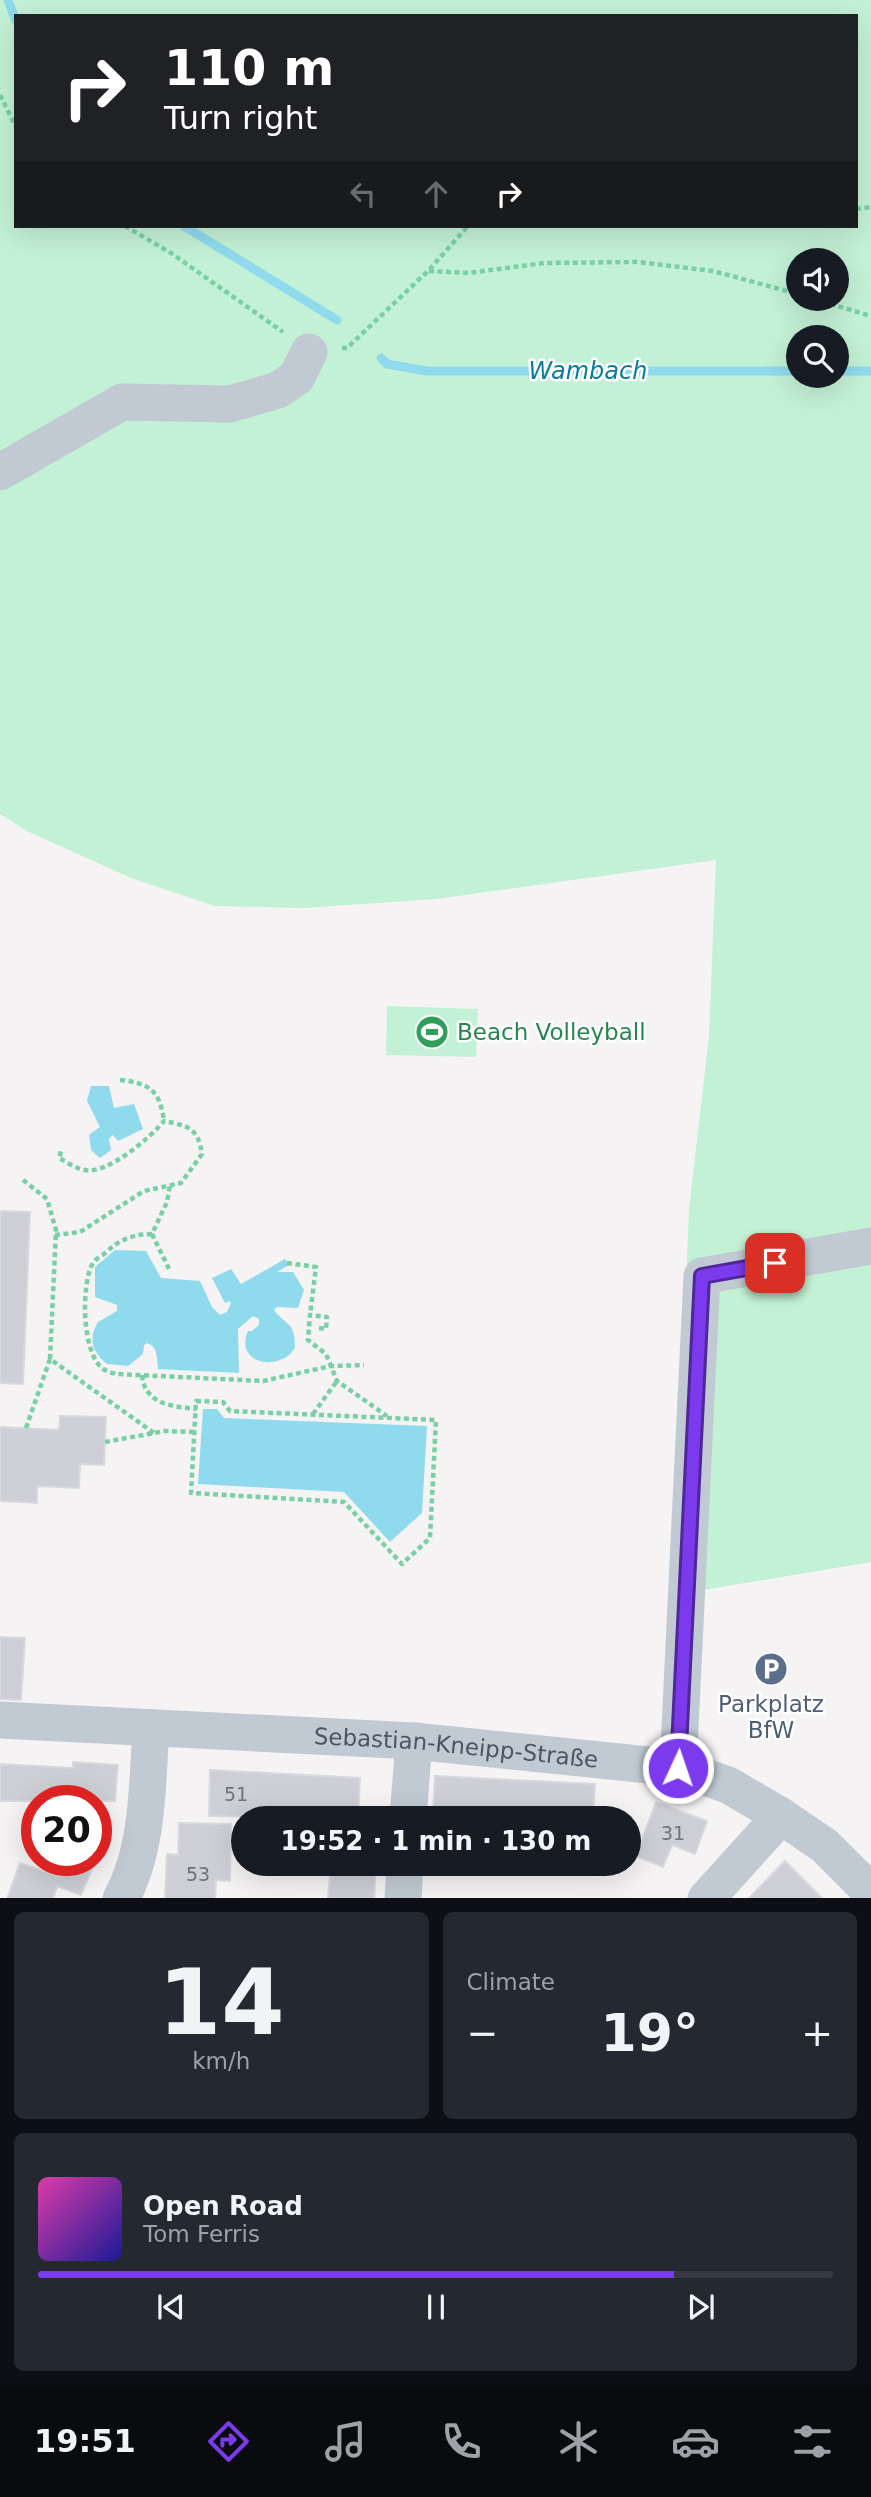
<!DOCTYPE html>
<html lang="en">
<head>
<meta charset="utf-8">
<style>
  :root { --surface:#171b24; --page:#242831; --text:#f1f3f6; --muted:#9ea1a6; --line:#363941; --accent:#7c3aed }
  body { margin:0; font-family:"DejaVu Sans",sans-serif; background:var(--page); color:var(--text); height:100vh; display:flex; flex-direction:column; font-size:26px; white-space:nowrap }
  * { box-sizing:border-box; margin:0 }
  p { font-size:23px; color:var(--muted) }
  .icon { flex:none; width:38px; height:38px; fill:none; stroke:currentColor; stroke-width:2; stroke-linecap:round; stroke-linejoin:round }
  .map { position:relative; height:1898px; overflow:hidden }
  .panel { display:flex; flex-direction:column; gap:14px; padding:14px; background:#0d0f14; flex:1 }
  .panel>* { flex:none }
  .top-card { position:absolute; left:14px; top:14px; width:844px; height:214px; border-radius:0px; box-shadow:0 7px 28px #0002; background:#202124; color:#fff; overflow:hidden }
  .fabs { position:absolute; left:786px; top:248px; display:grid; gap:14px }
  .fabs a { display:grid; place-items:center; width:63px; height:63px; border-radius:50%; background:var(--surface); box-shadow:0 7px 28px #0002; font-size:35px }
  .speed { position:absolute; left:21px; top:1785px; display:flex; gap:14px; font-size:35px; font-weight:700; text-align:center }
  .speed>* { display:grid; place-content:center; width:91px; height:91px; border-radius:50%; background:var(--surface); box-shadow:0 7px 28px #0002; line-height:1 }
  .speed .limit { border:10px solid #d22; background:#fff; color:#111 }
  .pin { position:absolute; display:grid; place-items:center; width:60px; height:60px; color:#fff; margin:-30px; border-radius:14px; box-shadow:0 4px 10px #0006 }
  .me { position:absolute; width:77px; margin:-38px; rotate:3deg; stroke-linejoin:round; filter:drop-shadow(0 0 5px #0008) }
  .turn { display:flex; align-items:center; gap:24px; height:147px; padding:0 35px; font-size:32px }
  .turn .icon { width:91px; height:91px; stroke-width:2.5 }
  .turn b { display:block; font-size:49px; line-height:60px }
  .lanes { display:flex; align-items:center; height:66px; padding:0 35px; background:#0003; justify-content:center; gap:35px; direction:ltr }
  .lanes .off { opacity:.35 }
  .big { font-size:52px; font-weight:700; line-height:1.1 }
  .panel .widget { flex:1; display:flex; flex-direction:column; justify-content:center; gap:10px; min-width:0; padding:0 24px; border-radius:10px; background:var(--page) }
  .panel .dial { align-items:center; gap:0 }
  .dial b { font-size:91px; line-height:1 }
  .song { display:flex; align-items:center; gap:21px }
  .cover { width:84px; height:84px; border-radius:10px; background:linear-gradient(135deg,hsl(320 70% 55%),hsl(240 70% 35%)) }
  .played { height:7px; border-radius:4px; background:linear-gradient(90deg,var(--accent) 80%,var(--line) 80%) }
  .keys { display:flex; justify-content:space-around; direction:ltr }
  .heat { display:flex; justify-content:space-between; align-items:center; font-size:38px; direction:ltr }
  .panel .tiles { flex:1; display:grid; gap:14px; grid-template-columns:1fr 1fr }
  .widget:last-child { grid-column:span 2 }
  .trip { position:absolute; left:231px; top:1806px; width:410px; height:70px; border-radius:35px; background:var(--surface); box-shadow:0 7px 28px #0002; font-weight:700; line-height:70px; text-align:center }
  .tab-bar { display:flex; height:112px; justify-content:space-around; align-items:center; background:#090b0e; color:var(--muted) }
  .tab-bar .icon { width:49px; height:49px }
  .tab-bar .selected { color:var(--accent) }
  .tab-bar b { font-size:32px; color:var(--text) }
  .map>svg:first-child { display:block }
  .green { fill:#c3f1d5; fill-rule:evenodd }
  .water { fill:#90daee }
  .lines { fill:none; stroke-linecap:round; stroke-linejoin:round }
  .stream { stroke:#90daee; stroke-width:9 }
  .building { fill:#cdcfd5; stroke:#d7d9de; stroke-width:2 }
  .path { stroke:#7ad0a6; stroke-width:4.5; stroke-dasharray:5 3.5; stroke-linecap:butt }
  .minor { stroke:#c1cad2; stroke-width:37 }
  .route-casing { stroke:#51269a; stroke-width:18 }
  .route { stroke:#7c3aed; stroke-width:12 }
  .labels { text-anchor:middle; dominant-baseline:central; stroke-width:5; stroke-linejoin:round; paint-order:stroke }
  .number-label { font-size:19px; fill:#6b747e }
  .leisure-label { font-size:23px; fill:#27864d; stroke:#fff; text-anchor:start }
  .service-label { font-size:23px; fill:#4e5e75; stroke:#fff }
  .street-label { font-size:23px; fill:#4a5661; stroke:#fff }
  .water-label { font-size:24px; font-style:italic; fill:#0c7c9b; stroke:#fff }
</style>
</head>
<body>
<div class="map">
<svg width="871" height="1899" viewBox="0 0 871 1899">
  <rect width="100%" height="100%" fill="#f5f3f3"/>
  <!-- green -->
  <path class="green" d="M 0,0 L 871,0 L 871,1562 L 673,1595 L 689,1209 L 709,1036 L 716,860 L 436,899 L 304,908 L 215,906 L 131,878 L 27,831 L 0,814 ZM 16,16 L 856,16 L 856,226 L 16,226 ZM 798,261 L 836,261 L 836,299 L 798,299 ZM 798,338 L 836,338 L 836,376 L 798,376 Z
    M 387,1006 L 478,1009 L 476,1057 L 386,1055 Z"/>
  <!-- water -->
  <path class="water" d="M 91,1086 L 109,1086 L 114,1108 L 134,1104 L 143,1129 L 118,1141 L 113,1135 L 109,1139 L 111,1150 L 100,1158 L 91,1150 L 89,1135 L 100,1127 L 87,1101 Z
    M 115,1250 L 146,1251 L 161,1278 L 200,1281 L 212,1307 L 220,1315 L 227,1312 L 231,1303 L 230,1301 L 225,1303 L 212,1278 L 231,1269 L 241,1284 L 285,1259 L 289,1265 L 277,1272 L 293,1272 L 304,1290 L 298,1308 L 277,1307 L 274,1310 C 287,1327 295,1321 295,1348 C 292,1352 287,1358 282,1359 C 261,1369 237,1355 248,1331 L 252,1331 L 259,1325 L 259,1319 L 253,1316 L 238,1329 L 239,1373 L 158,1369 C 157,1359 158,1346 147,1343 L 144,1345 L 143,1354 L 128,1366 L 107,1364 C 92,1352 88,1339 98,1322 L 117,1311 L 117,1305 L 95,1297 L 95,1267 Z
    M 203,1409 L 217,1409 L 224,1418 L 427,1426 L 422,1513 L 390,1542 L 344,1492 L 198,1484 Z"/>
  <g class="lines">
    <!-- stream -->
    <path class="stream" d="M 8,0 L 16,21
      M 184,226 L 337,320
      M 381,358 L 387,364 L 427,371 L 798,371
      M 836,371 L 871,371"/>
  </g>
  <!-- building -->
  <path class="building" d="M 0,1211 L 30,1212 L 23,1384 L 0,1383 Z
    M 60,1416 L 106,1417 L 104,1465 L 80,1464 L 79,1488 L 37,1486 L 37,1503 L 0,1501 L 0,1427 L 59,1430 Z
    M 0,1637 L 25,1638 L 21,1700 L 0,1699 Z
    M 73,1762 L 118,1765 L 115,1801 L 0,1801 L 0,1764 L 73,1768 Z
    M 210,1770 L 360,1778 L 358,1818 L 209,1816 Z
    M 435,1776 L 595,1784 L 593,1818 L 523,1818 L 433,1814 Z
    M 656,1802 L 707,1821 L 695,1854 L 672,1845 L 663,1867 L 636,1856 Z
    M 179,1823 L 231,1824 L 230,1881 L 216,1880 L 215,1899 L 165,1899 L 167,1854 L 178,1855 Z
    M 66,1860 L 94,1864 L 81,1895 L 57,1886 L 53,1899 L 7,1899 L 20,1863 L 60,1877 Z
    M 785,1861 L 823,1899 L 748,1899 Z
    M 331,1864 L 376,1865 L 374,1899 L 328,1899 Z"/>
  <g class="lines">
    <!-- path -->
    <path class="path" d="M 0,95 L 16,127
      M 856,209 L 871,207
      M 125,226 L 171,253 L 283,332
      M 429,271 L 468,273 L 544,263 L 638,262 L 713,271 L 798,294
      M 814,299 L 871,316
      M 342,348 L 347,348 L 429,270 L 468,226
      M 120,1080 C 150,1083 160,1091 164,1121
      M 23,1180 L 47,1199 L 56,1230 L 50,1359 L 154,1433
      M 152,1234 C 132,1234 119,1240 104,1254 C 100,1257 94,1260 92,1265 C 81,1286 82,1352 102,1368 C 105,1371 112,1373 117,1374 L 263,1381 L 331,1366 L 364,1365
      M 55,1235 L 80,1232 L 144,1191 L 181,1183 L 202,1154 C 198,1128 189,1126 164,1121 C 151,1137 107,1175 85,1170 C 76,1169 67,1162 59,1158 L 62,1148
      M 287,1263 L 316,1267 L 310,1315
      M 169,1269 L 152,1234 L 167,1202 L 170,1185
      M 319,1328 L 326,1329 L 327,1317 L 310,1315 L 308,1340 L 326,1354 L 337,1381 L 387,1416
      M 142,1375 C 145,1405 172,1406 196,1409
      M 196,1401 L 223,1402 L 230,1411 L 436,1420 L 430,1538 L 402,1564 L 344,1502 L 191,1493 Z
      M 313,1414 L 337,1381
      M 26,1428 L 50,1359
      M 105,1442 L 165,1431 L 194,1432"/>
    <!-- minor -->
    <g class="minor">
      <path d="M 0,472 L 122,402 L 230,404 L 278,390 L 297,377 L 309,352"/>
      <path id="s1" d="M 0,1720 L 414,1741 L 678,1768 L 728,1785 L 781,1816 L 825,1846 L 871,1892"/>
      <path d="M 678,1768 L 702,1276 L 871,1246"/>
      <path d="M 408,1818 L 414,1741"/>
      <path d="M 121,1899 C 149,1848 147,1784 151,1728"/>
      <path d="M 403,1899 L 405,1864"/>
      <path d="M 706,1899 L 781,1816"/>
    </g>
  </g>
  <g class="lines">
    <defs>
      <path id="route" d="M 678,1768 L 702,1276 L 775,1263"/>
    </defs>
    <!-- route casing -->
    <use href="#route" class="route-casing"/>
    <!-- route -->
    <use href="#route" class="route"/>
  </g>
  <!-- icons -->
  <defs>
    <symbol id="stadium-disc" viewBox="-11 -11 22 22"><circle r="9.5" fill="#2e9e5b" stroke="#fff"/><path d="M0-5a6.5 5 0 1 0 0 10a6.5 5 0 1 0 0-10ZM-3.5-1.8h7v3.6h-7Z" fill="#fff"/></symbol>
    <symbol id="parking-disc" viewBox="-11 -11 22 22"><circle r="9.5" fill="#5c6f8a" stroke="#fff"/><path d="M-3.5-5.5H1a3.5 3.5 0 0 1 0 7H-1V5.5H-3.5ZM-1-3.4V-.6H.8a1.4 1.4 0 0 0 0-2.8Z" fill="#fff"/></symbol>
  </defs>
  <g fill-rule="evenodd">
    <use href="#stadium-disc" x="413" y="1013" width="38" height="38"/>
    <use href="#parking-disc" x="752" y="1650" width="38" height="38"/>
  </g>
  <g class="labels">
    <!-- number labels -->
    <g class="number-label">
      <text x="236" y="1794">51</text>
      <text x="673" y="1833">31</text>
      <text x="198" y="1874">53</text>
    </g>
    <!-- leisure labels -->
    <g class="leisure-label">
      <text x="457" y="1032">Beach Volleyball</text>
    </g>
    <!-- service labels -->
    <g class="service-label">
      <text x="771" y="1704">Parkplatz<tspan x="771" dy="26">BfW</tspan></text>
    </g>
    <!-- street labels -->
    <g class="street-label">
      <text stroke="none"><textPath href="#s1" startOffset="457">Sebastian-Kneipp-Straße</textPath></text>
    </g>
    <!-- water labels -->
    <g class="water-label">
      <text x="588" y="371">Wambach</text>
    </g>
  </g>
</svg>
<div class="fabs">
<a><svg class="icon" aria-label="sound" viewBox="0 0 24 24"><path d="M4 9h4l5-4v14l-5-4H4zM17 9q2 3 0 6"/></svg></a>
<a><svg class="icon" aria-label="search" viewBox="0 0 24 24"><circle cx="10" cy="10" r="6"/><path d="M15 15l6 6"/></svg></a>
</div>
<div class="speed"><div class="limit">20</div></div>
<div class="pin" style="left:775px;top:1263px;background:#d93025"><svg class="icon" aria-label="arrive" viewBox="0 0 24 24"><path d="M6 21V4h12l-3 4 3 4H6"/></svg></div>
<svg class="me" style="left:678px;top:1768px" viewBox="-20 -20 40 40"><circle r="17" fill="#7c3aed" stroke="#fff" stroke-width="3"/><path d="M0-11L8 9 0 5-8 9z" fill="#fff"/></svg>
<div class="trip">19:52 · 1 min · 130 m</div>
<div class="top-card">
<div class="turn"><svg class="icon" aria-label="right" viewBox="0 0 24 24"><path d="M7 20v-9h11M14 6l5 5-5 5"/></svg><div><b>110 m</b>Turn right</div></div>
<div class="lanes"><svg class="icon off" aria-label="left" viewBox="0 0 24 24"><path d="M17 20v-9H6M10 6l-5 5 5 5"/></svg><svg class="icon off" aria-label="ahead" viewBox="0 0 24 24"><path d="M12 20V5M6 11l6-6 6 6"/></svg><svg class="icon" aria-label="right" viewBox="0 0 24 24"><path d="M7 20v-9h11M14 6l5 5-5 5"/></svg></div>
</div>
</div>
<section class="panel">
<div class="tiles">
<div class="widget dial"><b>14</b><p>km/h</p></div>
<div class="widget"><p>Climate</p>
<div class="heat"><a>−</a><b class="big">19°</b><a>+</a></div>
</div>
<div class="widget">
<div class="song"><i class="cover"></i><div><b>Open Road</b><p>Tom Ferris</p></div></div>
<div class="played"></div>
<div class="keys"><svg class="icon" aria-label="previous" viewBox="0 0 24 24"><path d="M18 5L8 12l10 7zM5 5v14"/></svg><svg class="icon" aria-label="pause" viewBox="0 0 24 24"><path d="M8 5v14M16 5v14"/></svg><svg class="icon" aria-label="next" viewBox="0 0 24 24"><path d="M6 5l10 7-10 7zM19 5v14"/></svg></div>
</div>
</div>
</section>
<nav class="tab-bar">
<b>19:51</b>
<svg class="icon selected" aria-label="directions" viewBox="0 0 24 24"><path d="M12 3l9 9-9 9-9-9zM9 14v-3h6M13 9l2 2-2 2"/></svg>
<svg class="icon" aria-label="music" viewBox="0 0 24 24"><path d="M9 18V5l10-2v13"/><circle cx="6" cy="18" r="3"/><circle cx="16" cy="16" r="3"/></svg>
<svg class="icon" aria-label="phone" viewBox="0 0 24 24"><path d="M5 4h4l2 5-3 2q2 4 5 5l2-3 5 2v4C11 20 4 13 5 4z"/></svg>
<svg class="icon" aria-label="climate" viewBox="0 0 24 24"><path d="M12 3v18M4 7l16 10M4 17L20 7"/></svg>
<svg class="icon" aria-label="car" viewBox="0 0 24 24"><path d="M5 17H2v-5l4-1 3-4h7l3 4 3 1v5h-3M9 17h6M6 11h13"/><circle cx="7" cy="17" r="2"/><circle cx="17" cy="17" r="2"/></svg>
<svg class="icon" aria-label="filters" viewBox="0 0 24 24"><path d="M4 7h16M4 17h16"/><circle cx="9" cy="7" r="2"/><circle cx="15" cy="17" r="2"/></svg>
</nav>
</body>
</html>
